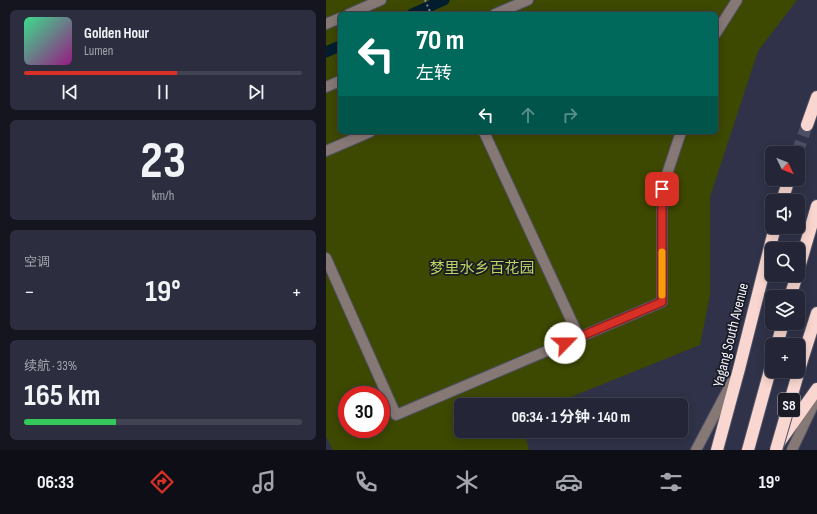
<!DOCTYPE html>
<html lang="zh">
<head>
<meta charset="utf-8">
<style>
  :root { --surface:#242637; --page:#2c2e3f; --text:#f1f3f6; --muted:#a3a5ad; --line:#414352; --accent:#d93025 }
  body { margin:0; font-family:"Sofia Sans Condensed","Noto Sans SC",sans-serif; background:var(--page); color:var(--text); height:100vh; display:flex; flex-direction:column; font-size:15px; white-space:nowrap }
  * { box-sizing:border-box; margin:0 }
  p { font-size:13px; color:var(--muted) }
  .icon { flex:none; width:22px; height:22px; fill:none; stroke:currentColor; stroke-width:2; stroke-linecap:round; stroke-linejoin:round }
  .map { position:relative; flex:1; overflow:hidden }
  .side { display:flex; flex-direction:column; gap:10px; padding:10px; background:#14151e; width:326px }
  .side>* { flex:none }
  .hud { position:absolute; left:12px; top:12px; width:380px; height:122px; border-radius:6px; box-shadow:0 2px 10px #0003,0 0 0 1px var(--line); background:#00695c; color:#fff; overflow:hidden }
  .needle { width:26px; rotate:133deg }
  .controls { position:absolute; left:439px; top:146px; display:grid; gap:8px }
  .controls a { display:grid; place-items:center; width:40px; height:40px; border-radius:6px; background:var(--surface); box-shadow:0 2px 10px #0003,0 0 0 1px var(--line); font-size:20px }
  .speed { position:absolute; left:12px; top:386px; display:flex; gap:8px; font-size:20px; font-weight:700; text-align:center }
  .speed>* { display:grid; place-content:center; width:52px; height:52px; border-radius:50%; background:var(--surface); box-shadow:0 2px 10px #0003,0 0 0 1px var(--line); line-height:1 }
  .speed .limit { border:6px solid #d22; background:#fff; color:#111 }
  .pin { position:absolute; display:grid; place-items:center; width:34px; height:34px; color:#fff; margin:-17px; border-radius:8px; box-shadow:0 2px 6px #0006 }
  .me { position:absolute; width:44px; margin:-22px; rotate:67deg; stroke-linejoin:round; filter:drop-shadow(0 0 3px #0008) }
  .turn { display:flex; align-items:center; gap:14px; height:84px; padding:0 12px; font-size:18px }
  .turn .icon { width:52px; height:52px; stroke-width:2.5 }
  .turn b { display:block; font-size:28px; line-height:34px }
  .lanes { display:flex; align-items:center; height:38px; padding:0 12px; background:#0003; justify-content:center; gap:20px; direction:ltr }
  .lanes .off { opacity:.35 }
  .big { font-size:30px; font-weight:700; line-height:1.1 }
  .side .tile { flex:1; display:flex; flex-direction:column; justify-content:center; gap:6px; min-width:0; padding:0 14px; border-radius:6px; background:var(--page) }
  .side .dial { align-items:center; gap:0 }
  .dial b { font-size:52px; line-height:1 }
  .song { display:flex; align-items:center; gap:12px }
  .cover { width:48px; height:48px; border-radius:6px; background:linear-gradient(135deg,hsl(150 70% 55%),hsl(310 70% 35%)) }
  .played { height:4px; border-radius:2px; background:linear-gradient(90deg,var(--accent) 55%,var(--line) 55%) }
  .keys { display:flex; justify-content:space-around; direction:ltr }
  .heat { display:flex; justify-content:space-between; align-items:center; font-size:22px; direction:ltr }
  .charge { height:6px; border-radius:3px; background:linear-gradient(90deg,#34c759 33%,var(--line) 0) }
  .trip { position:absolute; left:128px; top:398px; width:234px; height:40px; border-radius:6px; background:var(--surface); box-shadow:0 2px 10px #0003,0 0 0 1px var(--line); font-weight:700; line-height:40px; text-align:center }
  .tab-bar { display:flex; height:64px; justify-content:space-around; align-items:center; background:#0e0f16; color:var(--muted) }
  .tab-bar .icon { width:28px; height:28px }
  .tab-bar .current { color:var(--accent) }
  .tab-bar b { font-size:18px; color:var(--text) }
  main { display:flex; flex:1; min-height:0 }
  .map>svg:first-child { display:block }
  .green { fill:#3d4800; fill-rule:evenodd }
  .lines { fill:none; stroke-linecap:round; stroke-linejoin:round }
  .canal { stroke:#021e2e; stroke-width:11 }
  .highway-tunnel { stroke:#4d4f64; stroke-width:12; stroke-dasharray:12 6; stroke-linecap:butt }
  .minor-casing { stroke:#4f5166; stroke-width:12 }
  .highway-casing { stroke:#4f5166; stroke-width:14 }
  .path { stroke:#8a8c9c; stroke-width:2; stroke-dasharray:2 3; stroke-linecap:butt }
  .minor { stroke:#867875; stroke-width:10 }
  .highway { stroke:#f9d6cf; stroke-width:12 }
  .highway-bridge-casing { stroke:#4f5166; stroke-width:14; stroke-linecap:butt }
  .highway-bridge { stroke:#f9d6cf; stroke-width:12 }
  .route-casing { stroke:#8d1f18; stroke-width:10 }
  .route { stroke:#d93025; stroke-width:7 }
  .slow { stroke:#f59e0b; stroke-width:7 }
  .labels { text-anchor:middle; dominant-baseline:central; stroke-width:3.5; stroke-linejoin:round; paint-order:stroke }
  .shield { fill:#1a1b25; stroke:#b2b3bc; stroke-width:1 }
  .shield-label { font-size:14px; font-weight:bold; fill:#f3f4fd }
  .park-label { font-size:15px; fill:#bdd561; stroke:#1a1b25 }
  .street-label { font-size:15px; fill:#f3f4fd; stroke:#1a1b25 }
</style>
</head>
<body>
<main>
<section class="side">
<div class="tile">
<div class="song"><i class="cover"></i><div><b>Golden Hour</b><p>Lumen</p></div></div>
<div class="played"></div>
<div class="keys"><svg class="icon" aria-label="previous" viewBox="0 0 24 24"><path d="M18 5L8 12l10 7zM5 5v14"/></svg><svg class="icon" aria-label="pause" viewBox="0 0 24 24"><path d="M8 5v14M16 5v14"/></svg><svg class="icon" aria-label="next" viewBox="0 0 24 24"><path d="M6 5l10 7-10 7zM19 5v14"/></svg></div>
</div>
<div class="tile dial"><b>23</b><p>km/h</p></div>
<div class="tile"><p>空调</p>
<div class="heat"><a>−</a><b class="big">19°</b><a>+</a></div>
</div>
<div class="tile"><p>续航 · 33%</p><b class="big">165 km</b><div class="charge"></div></div>
</section>
<div class="map">
<svg width="491" height="450" viewBox="0 0 491 450">
  <rect width="100%" height="100%" fill="#303249"/>
  <!-- green -->
  <path class="green" d="M 0,0 L 471,0 L 432,51 L 384,197 L 384,295 L 374,345 L 225,405 L 135,405 L 135,431 L 198,431 L 203,450 L 7,450 L 0,436 ZM 14,14 L 390,14 L 390,132 L 14,132 ZM 21,395 L 55,395 L 55,429 L 21,429 Z"/>
  <g class="lines">
    <!-- canal -->
    <path class="canal" d="M 86,14 L 118,0
      M 0,52 L 14,46"/>
    <!-- highway-tunnel -->
    <path class="highway-tunnel" d="M 471,153 L 481,125"/>
    <defs>
      <path id="minor" d="M 23,14 L 55,0
        M 169,14 L 202,0
        M 0,24 L 14,18
        M 390,33 L 411,0
        M 0,87 L 14,81
        M 158,132 L 253,337
        M 0,151 L 44,132
        M 0,258 L 70,415 L 336,302 L 336,189 L 355,132
        M 370,450 L 407,380
        M 466,450 L 491,397"/>
      <path id="highway" d="M 481,125 L 491,97
        M 456,201 L 463,179
        M 472,271 L 491,206
        M 464,297 L 471,275
        M 451,345 L 457,323
        M 476,360 L 491,313
        M 452,444 L 491,389
        M 391,450 L 413,369 L 449,227
        M 422,450 L 446,363"/>
    </defs>
    <!-- minor casing -->
    <use href="#minor" class="minor-casing"/>
    <!-- highway casing -->
    <use href="#highway" class="highway-casing"/>
    <!-- path -->
    <path class="path" d="M 99,0 L 105,14"/>
    <!-- minor -->
    <use href="#minor" class="minor"/>
    <!-- highway -->
    <use href="#highway" class="highway"/>
    <defs>
      <path id="highway-bridge" d="M 450,450 L 476,360"/>
    </defs>
    <!-- highway-bridge casing -->
    <use href="#highway-bridge" class="highway-bridge-casing"/>
    <!-- highway-bridge -->
    <use href="#highway-bridge" class="highway-bridge"/>
  </g>
  <g class="lines">
    <defs>
      <path id="route" d="M 239,343 L 336,302 L 336,189"/>
    </defs>
    <!-- route casing -->
    <use href="#route" class="route-casing"/>
    <!-- route -->
    <use href="#route" class="route"/>
    <!-- slow -->
    <path class="slow" d="M 336,252 L 336,295"/>
  </g>
  <g class="labels">
    <!-- shield labels -->
    <rect class="shield" x="452" y="393" width="22" height="24" rx="3"/>
    <g class="shield-label">
      <text x="463" y="405">S8</text>
    </g>
    <!-- park labels -->
    <g class="park-label">
      <text x="156" y="268">梦里水乡百花园</text>
    </g>
    <!-- street labels -->
    <g class="street-label">
      <text transform="translate(405 335) rotate(-76)">Yagang South Avenue</text>
    </g>
  </g>
</svg>
<div class="controls">
<a><svg class="needle" viewBox="-14 -14 28 28"><path d="M0-13l5 13h-10z" fill="#e53935"/><path d="M0 13l5-13h-10z" fill="#a3a5ad"/></svg></a>
<a><svg class="icon" aria-label="sound" viewBox="0 0 24 24"><path d="M4 9h4l5-4v14l-5-4H4zM17 9q2 3 0 6"/></svg></a>
<a><svg class="icon" aria-label="search" viewBox="0 0 24 24"><circle cx="10" cy="10" r="6"/><path d="M15 15l6 6"/></svg></a>
<a><svg class="icon" aria-label="layers" viewBox="0 0 24 24"><path d="M12 4l9 5-9 5-9-5zM3 14l9 5 9-5"/></svg></a>
<a>+</a>
</div>
<div class="speed"><div class="limit">30</div></div>
<div class="pin" style="left:336px;top:189px;background:#d93025"><svg class="icon" aria-label="arrive" viewBox="0 0 24 24"><path d="M6 21V4h12l-3 4 3 4H6"/></svg></div>
<svg class="me" style="left:239px;top:343px" viewBox="-20 -20 40 40"><circle r="19" fill="#fff"/><path d="M0-13L10 11 0 6-10 11z" fill="#d93025"/></svg>
<div class="trip">06:34 · 1 分钟 · 140 m</div>
<div class="hud">
<div class="turn"><svg class="icon" aria-label="left" viewBox="0 0 24 24"><path d="M17 20v-9H6M10 6l-5 5 5 5"/></svg><div><b>70 m</b>左转</div></div>
<div class="lanes"><svg class="icon" aria-label="left" viewBox="0 0 24 24"><path d="M17 20v-9H6M10 6l-5 5 5 5"/></svg><svg class="icon off" aria-label="ahead" viewBox="0 0 24 24"><path d="M12 20V5M6 11l6-6 6 6"/></svg><svg class="icon off" aria-label="right" viewBox="0 0 24 24"><path d="M7 20v-9h11M14 6l5 5-5 5"/></svg></div>
</div>
</div>
</main>
<nav class="tab-bar">
<b>06:33</b>
<svg class="icon current" aria-label="directions" viewBox="0 0 24 24"><path d="M12 3l9 9-9 9-9-9zM9 14v-3h6M13 9l2 2-2 2"/></svg>
<svg class="icon" aria-label="music" viewBox="0 0 24 24"><path d="M9 18V5l10-2v13"/><circle cx="6" cy="18" r="3"/><circle cx="16" cy="16" r="3"/></svg>
<svg class="icon" aria-label="phone" viewBox="0 0 24 24"><path d="M5 4h4l2 5-3 2q2 4 5 5l2-3 5 2v4C11 20 4 13 5 4z"/></svg>
<svg class="icon" aria-label="climate" viewBox="0 0 24 24"><path d="M12 3v18M4 7l16 10M4 17L20 7"/></svg>
<svg class="icon" aria-label="car" viewBox="0 0 24 24"><path d="M5 17H2v-5l4-1 3-4h7l3 4 3 1v5h-3M9 17h6M6 11h13"/><circle cx="7" cy="17" r="2"/><circle cx="17" cy="17" r="2"/></svg>
<svg class="icon" aria-label="filters" viewBox="0 0 24 24"><path d="M4 7h16M4 17h16"/><circle cx="9" cy="7" r="2"/><circle cx="15" cy="17" r="2"/></svg>
<b>19°</b>
</nav>
</body>
</html>
